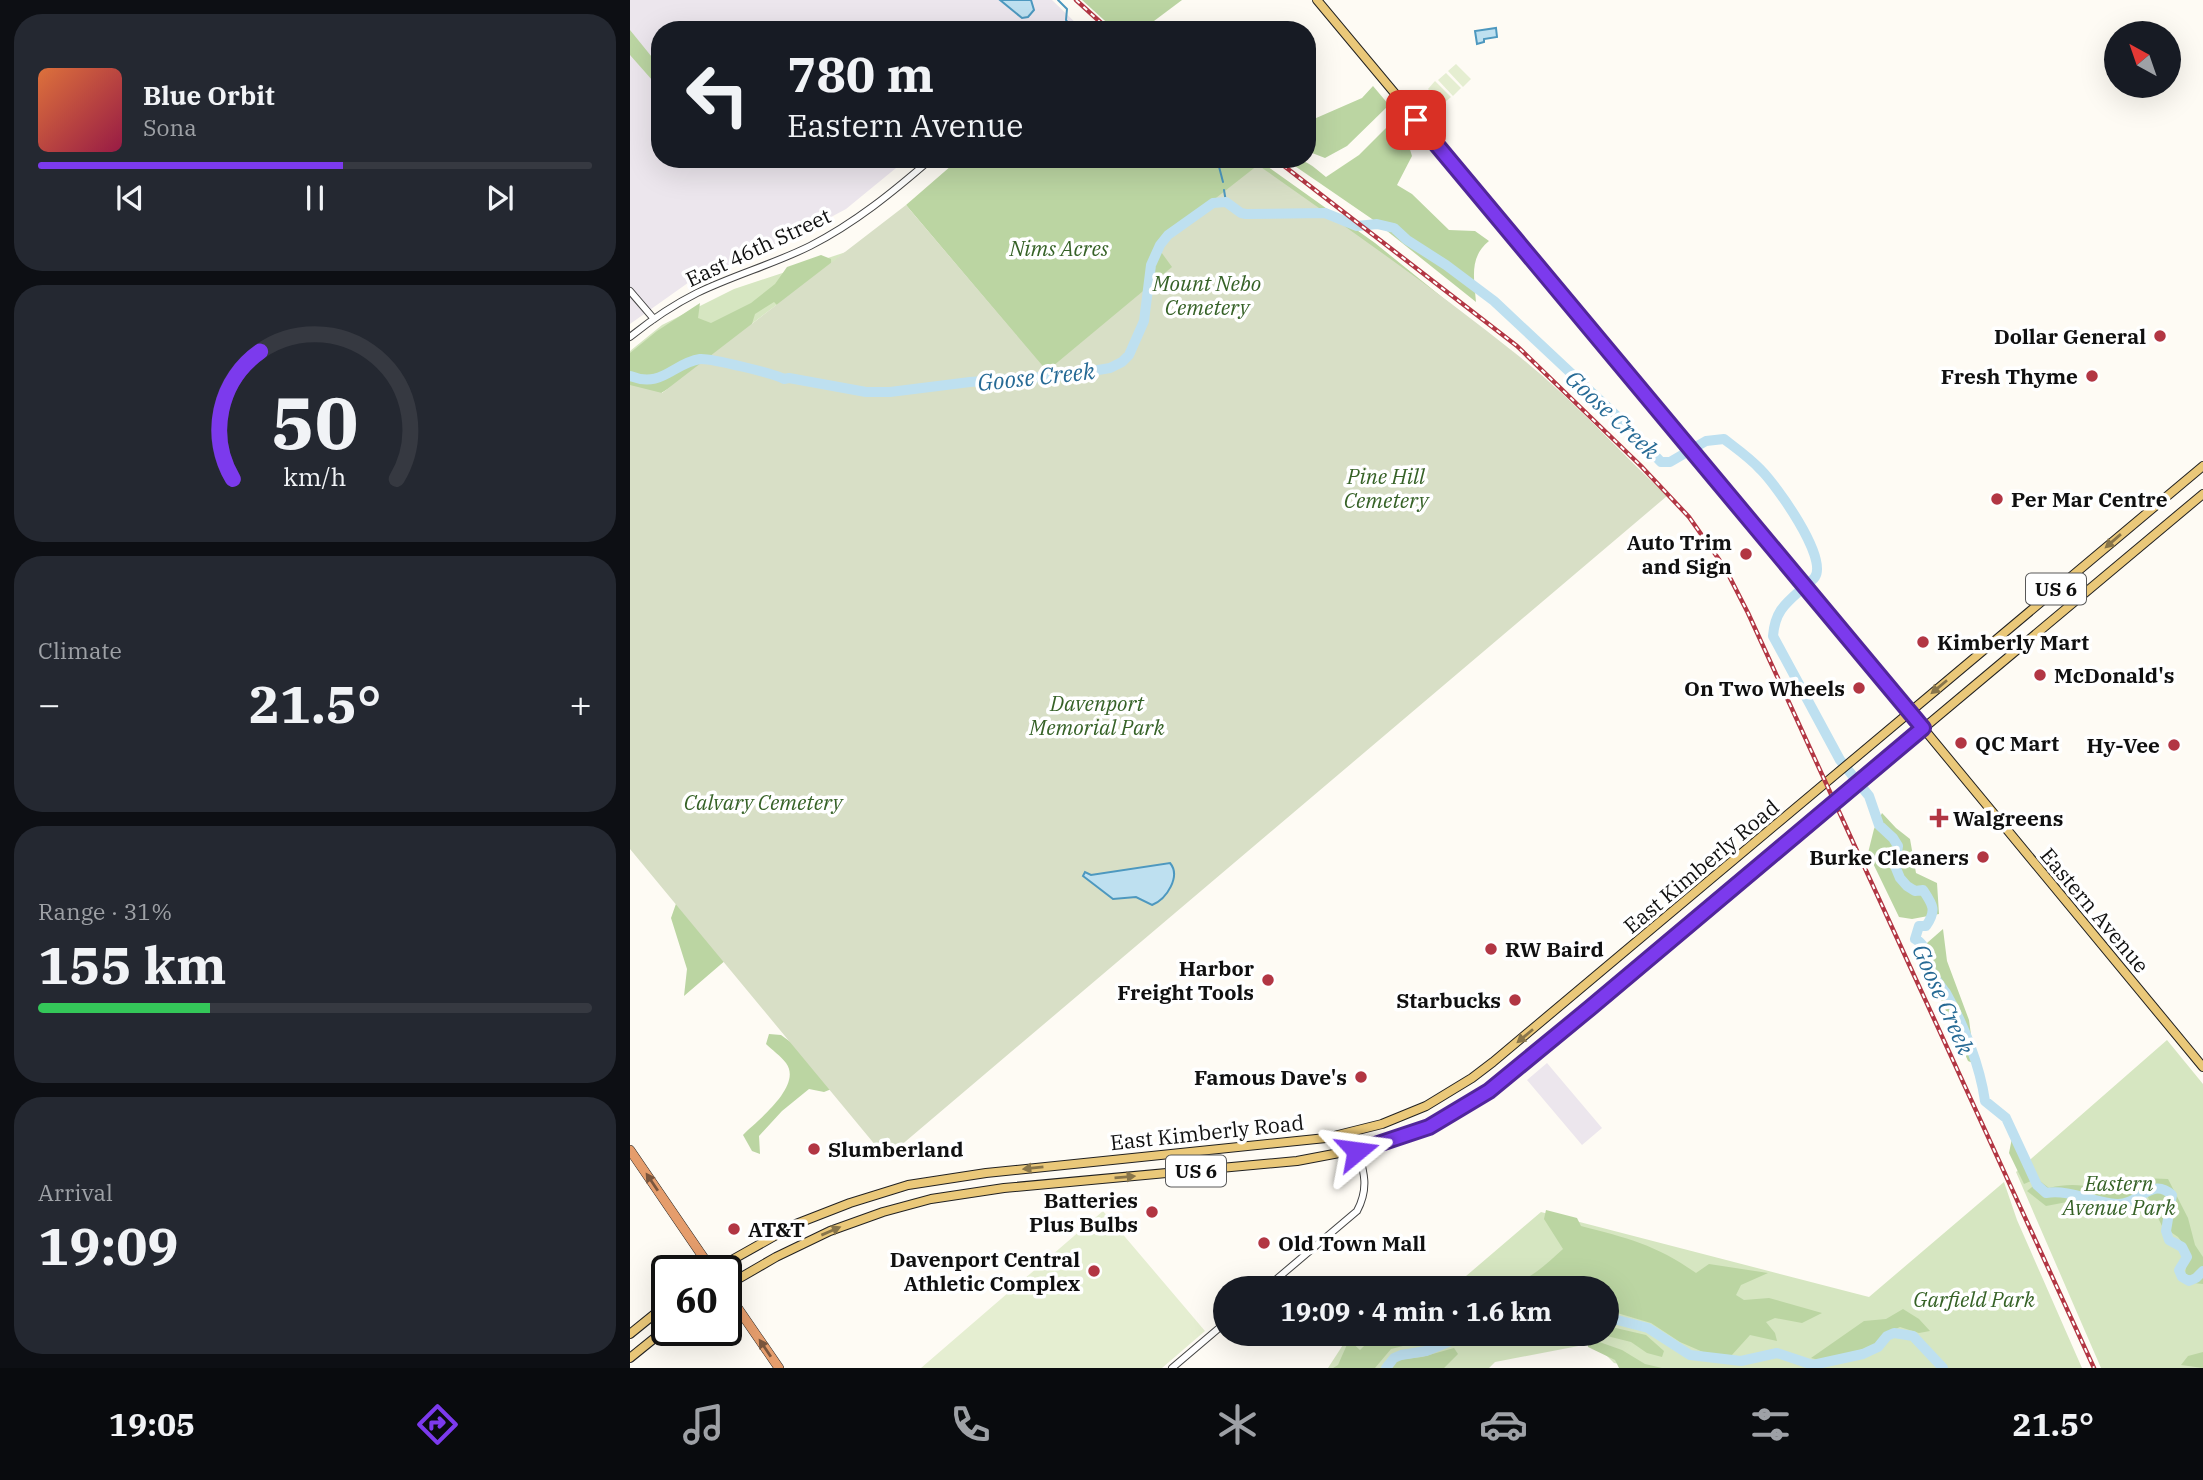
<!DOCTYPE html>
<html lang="en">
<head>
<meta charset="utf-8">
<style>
  :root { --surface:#171b24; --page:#242831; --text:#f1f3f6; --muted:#9ea1a6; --line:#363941; --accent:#7c3aed }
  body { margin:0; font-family:"IBM Plex Serif",serif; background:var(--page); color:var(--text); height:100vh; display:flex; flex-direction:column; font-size:26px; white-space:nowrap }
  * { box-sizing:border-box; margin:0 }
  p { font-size:23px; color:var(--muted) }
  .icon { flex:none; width:38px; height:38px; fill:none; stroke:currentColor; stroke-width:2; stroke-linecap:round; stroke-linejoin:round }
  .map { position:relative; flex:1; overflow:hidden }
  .details { display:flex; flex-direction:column; gap:14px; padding:14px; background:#0d0f14; width:630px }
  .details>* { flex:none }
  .banner { position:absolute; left:21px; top:21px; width:665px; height:147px; border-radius:28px; box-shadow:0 7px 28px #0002; background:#171b24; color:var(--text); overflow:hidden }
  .needle { width:46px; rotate:320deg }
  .buttons { position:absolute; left:1474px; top:21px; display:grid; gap:14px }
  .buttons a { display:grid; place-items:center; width:77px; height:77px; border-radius:50%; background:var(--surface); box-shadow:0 7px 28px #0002; font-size:35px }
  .speed { position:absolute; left:21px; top:1255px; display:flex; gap:14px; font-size:35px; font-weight:700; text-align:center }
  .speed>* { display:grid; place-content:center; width:91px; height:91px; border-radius:50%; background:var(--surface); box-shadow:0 7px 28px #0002; line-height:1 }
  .speed .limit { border:4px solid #111; border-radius:10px; background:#fff; color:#111 }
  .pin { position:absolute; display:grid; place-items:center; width:60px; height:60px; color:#fff; margin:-30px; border-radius:14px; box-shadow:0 4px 10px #0006 }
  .me { position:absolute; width:77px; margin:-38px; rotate:74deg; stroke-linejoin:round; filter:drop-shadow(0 0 5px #0008) }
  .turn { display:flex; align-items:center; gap:24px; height:147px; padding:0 21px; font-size:32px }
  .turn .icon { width:91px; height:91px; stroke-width:2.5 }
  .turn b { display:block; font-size:49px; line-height:60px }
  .big { font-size:52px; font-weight:700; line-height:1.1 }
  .details .widget { flex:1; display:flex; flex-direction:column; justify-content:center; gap:10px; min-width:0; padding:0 24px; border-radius:28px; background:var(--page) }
  .details .dial { align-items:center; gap:0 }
  .dial svg { height:182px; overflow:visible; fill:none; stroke:var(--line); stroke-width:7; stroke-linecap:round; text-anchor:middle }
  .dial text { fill:var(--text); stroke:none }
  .song { display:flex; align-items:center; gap:21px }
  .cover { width:84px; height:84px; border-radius:10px; background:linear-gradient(135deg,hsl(20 70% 55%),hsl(340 70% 35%)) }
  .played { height:7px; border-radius:4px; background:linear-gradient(90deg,var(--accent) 55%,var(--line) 55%) }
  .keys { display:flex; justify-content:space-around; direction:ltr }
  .heat { display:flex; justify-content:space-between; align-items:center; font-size:38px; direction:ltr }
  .charge { height:10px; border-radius:5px; background:linear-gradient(90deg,#34c759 31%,var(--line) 0) }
  .trip { position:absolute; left:583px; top:1276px; width:406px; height:70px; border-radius:35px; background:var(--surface); box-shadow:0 7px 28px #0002; font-weight:700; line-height:70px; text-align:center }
  .menu { display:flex; height:112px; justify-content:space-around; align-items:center; background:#090b0e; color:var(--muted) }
  .menu .icon { width:49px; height:49px }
  .menu .selected { color:var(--accent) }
  .menu b { font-size:32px; color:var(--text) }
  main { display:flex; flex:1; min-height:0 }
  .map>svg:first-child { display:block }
  .industrial { fill:#ece6ed }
  .green { fill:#d6e6c1 }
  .forest { fill:#bbd5a2 }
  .cemetery { fill:#d8dfc6 }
  .pitch { fill:#e5eed1 }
  .water { fill:#bee0f0; stroke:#4d98bf; stroke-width:2 }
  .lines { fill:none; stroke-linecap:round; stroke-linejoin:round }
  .stream { stroke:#4d98bf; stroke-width:2 }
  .river { stroke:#bee0f0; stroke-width:10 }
  .minor-casing { stroke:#434343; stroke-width:8 }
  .major-casing { stroke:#212121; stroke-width:10 }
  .highway-casing { stroke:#212121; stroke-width:10 }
  .minor { stroke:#fff; stroke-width:6 }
  .major { stroke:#eac879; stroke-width:8 }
  .highway { stroke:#e59d6c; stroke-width:9 }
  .rail-casing { stroke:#b23643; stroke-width:4.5 }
  .rail { stroke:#fff; stroke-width:2; stroke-dasharray:5; stroke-linecap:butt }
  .oneway { fill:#88754a }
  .oneway2 { fill:#7a563e }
  .route-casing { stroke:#51269a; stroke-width:18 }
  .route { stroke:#7c3aed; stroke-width:12 }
  .poi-dot { fill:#b23643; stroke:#fff; stroke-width:2.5 }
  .labels { text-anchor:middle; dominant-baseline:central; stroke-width:7; stroke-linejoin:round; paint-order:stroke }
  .shield { fill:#fff; stroke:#585858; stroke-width:2 }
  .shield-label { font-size:19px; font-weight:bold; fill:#101010 }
  .street-label { font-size:21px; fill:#101010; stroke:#fff }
  .park-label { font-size:21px; font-style:italic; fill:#366227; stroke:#fff }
  .poi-label { font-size:21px; font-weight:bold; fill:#101010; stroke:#fff; text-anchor:end }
  .water-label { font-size:23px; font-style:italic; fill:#266a95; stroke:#fff }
</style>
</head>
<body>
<main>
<section class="details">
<div class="widget">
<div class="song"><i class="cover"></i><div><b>Blue Orbit</b><p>Sona</p></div></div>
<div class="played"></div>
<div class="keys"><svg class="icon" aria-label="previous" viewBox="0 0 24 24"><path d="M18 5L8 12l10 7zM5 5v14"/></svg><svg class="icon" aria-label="pause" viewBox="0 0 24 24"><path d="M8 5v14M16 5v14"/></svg><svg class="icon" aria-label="next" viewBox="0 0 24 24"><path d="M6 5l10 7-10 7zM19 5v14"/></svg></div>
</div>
<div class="widget dial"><svg viewBox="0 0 100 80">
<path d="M14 69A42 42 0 1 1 86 69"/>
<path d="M14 69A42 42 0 0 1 26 13" stroke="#7c3aed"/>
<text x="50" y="56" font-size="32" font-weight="700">50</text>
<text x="50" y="72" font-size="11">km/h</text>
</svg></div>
<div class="widget"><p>Climate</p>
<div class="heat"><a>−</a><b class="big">21.5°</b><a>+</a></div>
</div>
<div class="widget"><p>Range · 31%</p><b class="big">155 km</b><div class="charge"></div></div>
<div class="widget"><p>Arrival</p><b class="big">19:09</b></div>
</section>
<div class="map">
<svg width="1573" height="1368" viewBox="0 0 1573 1368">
  <rect width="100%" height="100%" fill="#fefbf4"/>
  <!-- industrial -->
  <path class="industrial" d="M 0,0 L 422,0 L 450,27 L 446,30 L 30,30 L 30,159 L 277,159 L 216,209 L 147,246 L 62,280 L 0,324 Z
    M 917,1063 L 972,1128 L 952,1145 L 897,1080 Z"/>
  <!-- green -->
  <path class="green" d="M 216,252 L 31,393 L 0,385 L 0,351 L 32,325 L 104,289 Z
    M 1537,1040 L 1573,1084 L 1573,1368 L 1471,1368 L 1386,1172 Z
    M 1374,1182 L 1387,1220 L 1452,1368 L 1008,1368 L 984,1363 L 964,1343 L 865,1362 L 859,1368 L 698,1368 L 720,1334 L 741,1334 L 753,1347 L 769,1334 L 976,1334 L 976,1288 L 822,1288 L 911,1212 L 1239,1297 Z"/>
  <!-- forest -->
  <path class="forest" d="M 452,0 L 552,0 L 512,30 L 485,30 Z
    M 0,30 L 30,67 L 30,89 L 0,55 Z
    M 743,86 L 759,105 L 717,146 L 695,158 L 677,151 L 677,122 L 732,98 Z
    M 762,122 L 777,140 L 782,156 L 767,185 L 782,194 L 819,230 L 845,231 L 859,241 C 839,257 844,278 846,302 L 742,219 L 659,162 C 674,155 685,169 696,177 L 729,155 Z
    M 329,159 L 627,159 L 745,243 L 869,343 L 496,397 L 41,387 L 0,412 L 0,353 L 27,331 L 70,303 L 68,318 L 81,323 L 121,303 L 145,284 L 157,267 L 191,255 L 201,259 L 202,280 L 159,317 L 144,302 L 125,314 L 117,340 L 405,358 L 276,205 Z
    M 1252,813 L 1266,828 L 1280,839 L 1286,873 L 1307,883 L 1309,914 L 1282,919 L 1269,917 L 1238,853 L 1244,829 Z
    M 48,898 L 97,959 L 54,996 L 57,969 L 41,918 Z
    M 1313,929 L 1317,961 L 1339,1020 L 1345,1064 L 1338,1061 L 1289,950 Z
    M 139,1034 L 151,1035 L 181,1057 L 209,1086 L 194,1092 L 179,1089 L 152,1111 L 129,1136 L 130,1154 L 122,1151 L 113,1135 C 128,1120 173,1086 156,1063 C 151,1056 142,1050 136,1044 Z
    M 1382,1138 L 1401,1181 L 1394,1184 L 1379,1153 Z
    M 1513,1178 L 1538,1179 L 1558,1218 L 1565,1245 L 1573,1257 L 1573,1284 L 1554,1282 L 1558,1250 L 1548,1237 L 1532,1226 L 1514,1189 L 1499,1199 L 1465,1205 L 1437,1202 L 1416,1206 L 1397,1191 L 1410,1181 L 1419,1188 C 1444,1182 1463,1186 1487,1194 Z
    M 916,1210 L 947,1218 L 951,1226 C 997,1238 1027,1245 1066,1273 L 1079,1264 L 1138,1273 L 1111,1285 L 1106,1295 L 1114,1300 L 1139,1298 L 1192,1313 L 1172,1323 L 1145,1318 L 1136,1322 L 1145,1333 L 1147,1341 L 1120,1335 L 1101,1356 L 1073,1352 L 1050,1342 L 1021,1323 L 977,1310 L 976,1288 L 841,1288 C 859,1282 869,1284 886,1281 C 904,1278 919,1261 933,1249 L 914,1219 Z
    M 1273,1309 L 1289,1319 L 1300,1331 L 1289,1333 L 1270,1327 L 1254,1334 L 1242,1347 L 1189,1360 L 1181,1358 L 1234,1321 L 1256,1319 Z
    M 977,1326 L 1016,1335 L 1034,1351 L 1032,1357 L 1017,1353 L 1001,1342 L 969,1334 L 976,1334 Z
    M 753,1334 L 821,1334 L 761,1349 L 745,1368 L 703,1368 L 708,1365 L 719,1340 L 730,1350 L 741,1339 Z
    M 958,1338 L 992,1350 L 1015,1364 L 1032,1368 L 989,1368 L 985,1360 L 958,1347 Z
    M 824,1348 L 828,1354 L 814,1368 L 761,1368 L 767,1360 L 792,1357 Z
    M 1573,1352 L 1573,1368 L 1551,1365 L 1558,1356 Z"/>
  <!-- cemetery -->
  <path class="cemetery" d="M 628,165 C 716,227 805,289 890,357 C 942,399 988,450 1037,496 L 256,1158 L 0,849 L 0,385 L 32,393 L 276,205 L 417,371 L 542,267 L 526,245 Z"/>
  <!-- pitch -->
  <path class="pitch" d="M 826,64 L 841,79 L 833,87 L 818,71 Z
    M 816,73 L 831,88 L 823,96 L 808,80 Z
    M 805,81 L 821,97 L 813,104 L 798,89 Z
    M 473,1211 L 575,1331 L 532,1368 L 291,1368 Z"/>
  <!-- water -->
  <path class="water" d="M 370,0 L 401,0 L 404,10 L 398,17 L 392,18 Z
    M 866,28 L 867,37 L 854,39 L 854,42 L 847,44 L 845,31 Z
    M 540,863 C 551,876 537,899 522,905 L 506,897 L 483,899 L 453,876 L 455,872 L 461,875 Z"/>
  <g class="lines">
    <!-- stream -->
    <path class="stream" d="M 428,0 L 437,9 L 436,20 L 443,30
      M 587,159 L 593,182
      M 594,190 L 596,202"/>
    <!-- river -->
    <path class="river" d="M 0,376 C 32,389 43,363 70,359 C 80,358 146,374 154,379 L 159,378 L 236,392 L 260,392 L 340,382 L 439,375 L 480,368 L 492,362 L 499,355 L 514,321 L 521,265 L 530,245 L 538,235 L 583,203 L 596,202 L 611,213 L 616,214 L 695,213 L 727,226 L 747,224 L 764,228 L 777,240 L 816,265 L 864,301 L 991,420 L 1031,462 L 1040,462 L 1076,441 L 1094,439 C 1107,449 1120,458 1131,470 C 1146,485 1198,557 1185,577 C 1182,581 1176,585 1173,588 C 1155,604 1145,611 1143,636 L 1210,760 L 1239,796 L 1249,825 L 1263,838 L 1268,846 L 1265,866 L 1270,878 L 1277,886 L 1285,891 L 1293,890 C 1303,905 1307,910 1296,926 L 1289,926 L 1285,939 C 1299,946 1294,958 1301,971 C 1305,979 1311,986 1316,993 C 1334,1025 1350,1066 1355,1101 L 1376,1118 L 1407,1185 L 1416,1193 C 1441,1189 1463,1203 1487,1204 C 1509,1205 1521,1176 1542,1195 L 1536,1231 L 1539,1240 L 1552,1247 L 1557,1257 L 1549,1270 L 1552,1277 L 1559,1281 L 1566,1278 L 1573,1271
      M 976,1317 L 1018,1328 L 1060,1355 L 1111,1361 L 1147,1353 L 1183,1365 L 1233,1354 L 1248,1347 L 1257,1336 L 1264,1333 L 1283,1336 L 1313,1368
      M 756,1368 L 764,1358 L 771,1355 L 796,1351 L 838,1334"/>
    <defs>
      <path id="minor" d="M 0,291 L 24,319
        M 0,337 C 21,320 43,305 67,293 C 104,275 144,264 180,246 C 225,223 263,192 301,159
        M 636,1288 L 727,1211 C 743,1181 729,1162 723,1132
        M 542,1368 L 595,1323"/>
      <path id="major" d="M 687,0 L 1189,602 L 1573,1067
        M 84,1270 L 166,1224 L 220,1203 L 278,1185 L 356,1173 L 696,1138 L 752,1124 L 796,1106 L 842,1078 L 863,1062 L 1573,466
        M 96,1286 L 146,1257 L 200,1231 L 253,1212 L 301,1199 L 374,1188 L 667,1161 L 746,1146 L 798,1127 L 819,1116 L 881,1074 L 1573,494
        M 0,1334 L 37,1304
        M 0,1358 L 37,1328"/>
      <path id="highway" d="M 0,1150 L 82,1270
        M 96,1291 L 149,1368"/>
    </defs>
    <!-- minor casing -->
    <use href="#minor" class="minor-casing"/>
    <!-- major casing -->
    <use href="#major" class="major-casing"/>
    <!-- highway casing -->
    <use href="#highway" class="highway-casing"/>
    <!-- minor -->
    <use href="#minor" class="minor"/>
    <!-- major -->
    <use href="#major" class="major"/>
    <!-- highway -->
    <use href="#highway" class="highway"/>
    <defs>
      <path id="rail" d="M 446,0 L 479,30
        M 645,159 L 887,346 L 1011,466 L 1059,517 L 1095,568 L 1118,613 L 1464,1368"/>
    </defs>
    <!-- rail casing -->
    <use href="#rail" class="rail-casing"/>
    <!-- rail -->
    <use href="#rail" class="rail"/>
  </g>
  <!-- one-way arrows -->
  <defs><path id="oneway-solid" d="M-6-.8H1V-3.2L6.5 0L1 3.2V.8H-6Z" transform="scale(1.75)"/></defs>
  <g class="oneway">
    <use href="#oneway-solid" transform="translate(1483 541) rotate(139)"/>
    <use href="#oneway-solid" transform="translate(1309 687) rotate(140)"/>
    <use href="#oneway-solid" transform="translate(895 1036) rotate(140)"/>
    <use href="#oneway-solid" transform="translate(403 1168) rotate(174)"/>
    <use href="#oneway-solid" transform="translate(495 1177) rotate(-5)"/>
    <use href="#oneway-solid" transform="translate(201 1231) rotate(-23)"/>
  </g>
  <g class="oneway2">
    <use href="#oneway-solid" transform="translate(22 1182) rotate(-124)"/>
    <use href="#oneway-solid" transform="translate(135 1348) rotate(-124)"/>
  </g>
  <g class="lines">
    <defs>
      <path id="route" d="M 727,1151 L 799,1127 L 859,1091 L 960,1008 L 1293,728 L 786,120"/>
    </defs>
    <!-- route casing -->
    <use href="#route" class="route-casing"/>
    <!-- route -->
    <use href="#route" class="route"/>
  </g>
  <!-- markers -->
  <g class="poi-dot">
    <circle cx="1530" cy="336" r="7"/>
    <circle cx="1462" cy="376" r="7"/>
    <circle cx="1367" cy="499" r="7"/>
    <circle cx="1116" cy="554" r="7"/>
    <circle cx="1293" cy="642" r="7"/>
    <circle cx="1410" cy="675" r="7"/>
    <circle cx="1229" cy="688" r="7"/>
    <circle cx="1331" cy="743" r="7"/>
    <circle cx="1544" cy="745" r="7"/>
    <path d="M1305.5 807.5h7v7h7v7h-7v7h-7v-7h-7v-7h7z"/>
    <circle cx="1353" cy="857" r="7"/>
    <circle cx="861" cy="949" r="7"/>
    <circle cx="638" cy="980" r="7"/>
    <circle cx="885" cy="1000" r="7"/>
    <circle cx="731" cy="1077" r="7"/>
    <circle cx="184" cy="1149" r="7"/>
    <circle cx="522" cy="1212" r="7"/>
    <circle cx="104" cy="1229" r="7"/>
    <circle cx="634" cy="1243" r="7"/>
    <circle cx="464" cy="1271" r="7"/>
  </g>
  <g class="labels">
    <!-- shield labels -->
    <g class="shield">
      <rect x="1396" y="573.5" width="60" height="31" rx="5"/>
      <rect x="536" y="1155.5" width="60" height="31" rx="5"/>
    </g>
    <g class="shield-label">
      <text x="1426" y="589">US 6</text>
      <text x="566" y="1171">US 6</text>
    </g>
    <!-- street labels -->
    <g class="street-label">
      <text transform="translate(128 247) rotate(-25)">East 46th Street</text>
      <text transform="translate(1071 866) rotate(-40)">East Kimberly Road</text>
      <text transform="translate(1465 910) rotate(50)">Eastern Avenue</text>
      <text transform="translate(577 1132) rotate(-6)">East Kimberly Road</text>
    </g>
    <!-- park labels -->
    <g class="park-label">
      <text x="429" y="248">Nims Acres</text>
      <text x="577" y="283">Mount Nebo<tspan x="577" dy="24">Cemetery</tspan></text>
      <text x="756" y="476">Pine Hill<tspan x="756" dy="24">Cemetery</tspan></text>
      <text x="467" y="703">Davenport<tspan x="467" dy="24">Memorial Park</tspan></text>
      <text x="133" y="802">Calvary Cemetery</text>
      <text x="1489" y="1183">Eastern<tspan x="1489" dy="24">Avenue Park</tspan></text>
      <text x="1344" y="1299">Garfield Park</text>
    </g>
    <!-- poi labels -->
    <g class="poi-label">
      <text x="1516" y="336">Dollar General</text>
      <text x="1448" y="376">Fresh Thyme</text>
      <text x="1381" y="499" text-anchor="start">Per Mar Centre</text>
      <text x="1102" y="542">Auto Trim<tspan x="1102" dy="24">and Sign</tspan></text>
      <text x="1307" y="642" text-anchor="start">Kimberly Mart</text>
      <text x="1424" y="675" text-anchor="start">McDonald's</text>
      <text x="1215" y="688">On Two Wheels</text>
      <text x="1345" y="743" text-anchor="start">QC Mart</text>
      <text x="1530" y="745">Hy-Vee</text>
      <text x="1323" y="818" text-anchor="start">Walgreens</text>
      <text x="1339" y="857">Burke Cleaners</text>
      <text x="875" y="949" text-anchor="start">RW Baird</text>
      <text x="624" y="968">Harbor<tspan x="624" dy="24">Freight Tools</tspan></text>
      <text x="871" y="1000">Starbucks</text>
      <text x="717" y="1077">Famous Dave's</text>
      <text x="198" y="1149" text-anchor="start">Slumberland</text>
      <text x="508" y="1200">Batteries<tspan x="508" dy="24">Plus Bulbs</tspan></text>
      <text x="118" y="1229" text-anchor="start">AT&amp;T</text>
      <text x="648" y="1243" text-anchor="start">Old Town Mall</text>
      <text x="450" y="1259">Davenport Central<tspan x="450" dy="24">Athletic Complex</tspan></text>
    </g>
    <!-- water labels -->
    <g class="water-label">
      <text transform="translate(406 376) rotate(-6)">Goose Creek</text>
      <text transform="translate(983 414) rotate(43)">Goose Creek</text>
      <text transform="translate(1314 999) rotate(66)">Goose Creek</text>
    </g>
  </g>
</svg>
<div class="buttons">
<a><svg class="needle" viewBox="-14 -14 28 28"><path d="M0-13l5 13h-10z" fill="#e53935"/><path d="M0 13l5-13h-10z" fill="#9ea1a6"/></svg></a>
</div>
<div class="speed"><div class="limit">60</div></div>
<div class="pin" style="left:786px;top:120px;background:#d93025"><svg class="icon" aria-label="arrive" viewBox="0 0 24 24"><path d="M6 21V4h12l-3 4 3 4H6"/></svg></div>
<svg class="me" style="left:727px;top:1151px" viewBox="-20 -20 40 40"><path d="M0-17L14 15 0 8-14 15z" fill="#7c3aed" stroke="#fff" stroke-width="4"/></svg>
<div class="trip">19:09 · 4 min · 1.6 km</div>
<div class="banner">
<div class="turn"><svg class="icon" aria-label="left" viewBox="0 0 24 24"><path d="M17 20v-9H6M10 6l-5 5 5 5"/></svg><div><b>780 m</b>Eastern Avenue</div></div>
</div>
</div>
</main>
<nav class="menu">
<b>19:05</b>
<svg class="icon selected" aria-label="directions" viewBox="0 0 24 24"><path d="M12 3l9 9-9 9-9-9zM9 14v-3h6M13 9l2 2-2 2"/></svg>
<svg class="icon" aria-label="music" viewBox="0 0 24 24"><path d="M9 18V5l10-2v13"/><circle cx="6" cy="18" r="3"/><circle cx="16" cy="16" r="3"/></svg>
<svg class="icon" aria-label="phone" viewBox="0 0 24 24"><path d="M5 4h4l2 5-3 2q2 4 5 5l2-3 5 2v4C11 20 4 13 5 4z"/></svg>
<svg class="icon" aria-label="climate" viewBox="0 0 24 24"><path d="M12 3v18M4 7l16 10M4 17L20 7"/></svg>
<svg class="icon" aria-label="car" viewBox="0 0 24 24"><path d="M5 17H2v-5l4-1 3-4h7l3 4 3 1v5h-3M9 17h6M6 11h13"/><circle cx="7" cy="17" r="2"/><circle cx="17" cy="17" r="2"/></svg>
<svg class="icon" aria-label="filters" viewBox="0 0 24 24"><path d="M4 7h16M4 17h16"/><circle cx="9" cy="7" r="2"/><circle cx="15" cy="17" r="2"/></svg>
<b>21.5°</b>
</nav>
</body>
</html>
